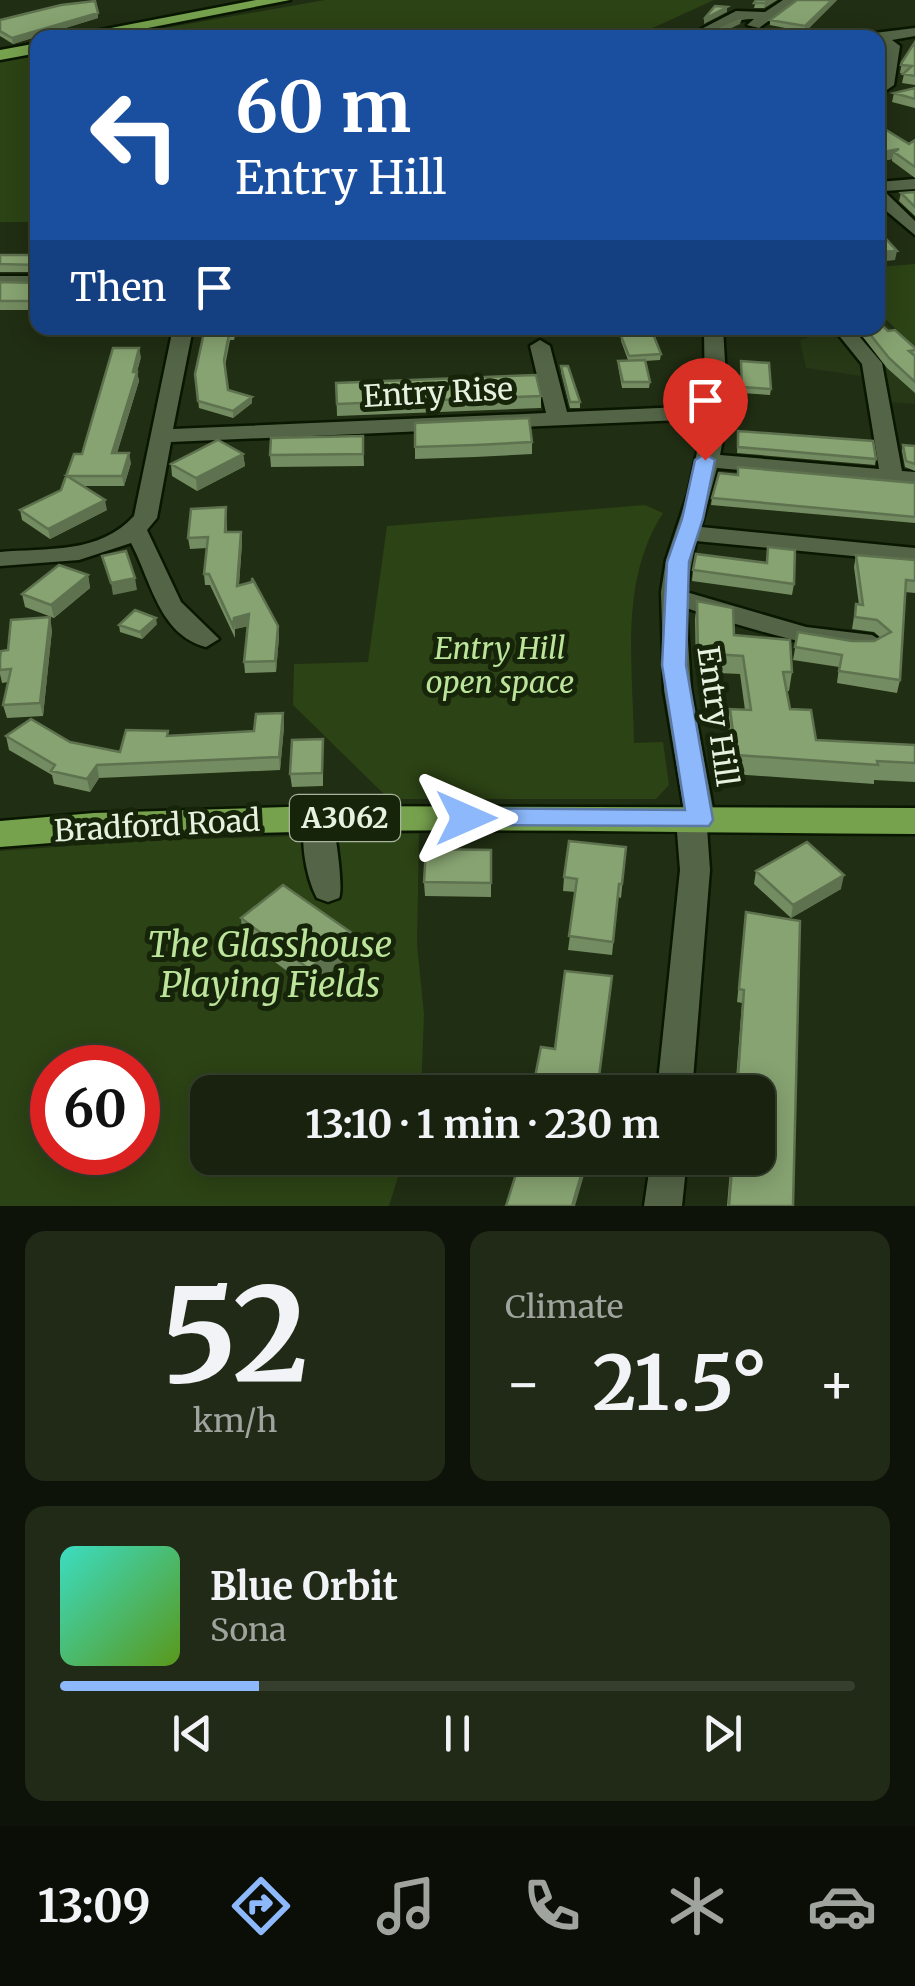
<!DOCTYPE html>
<html lang="en">
<head>
<meta charset="utf-8">
<style>
  :root { --surface:#18220e; --page:#212a17; --text:#f1f3f6; --muted:#9fa49e; --line:#363f2e; --accent:#8db9fc }
  body { margin:0; font-family:Merriweather,serif; background:var(--page); color:var(--text); height:100vh; display:flex; flex-direction:column; font-size:38px; white-space:nowrap }
  * { box-sizing:border-box; margin:0 }
  p { font-size:32px; color:var(--muted) }
  .icon { flex:none; width:55px; height:55px; fill:none; stroke:currentColor; stroke-width:2; stroke-linecap:round; stroke-linejoin:round }
  .map { position:relative; height:1206px; overflow:hidden }
  .details { display:flex; flex-direction:column; gap:25px; padding:25px; background:#0d1308; flex:1 }
  .details>* { flex:none }
  .guide { position:absolute; left:30px; top:30px; width:855px; height:305px; border-radius:20px; box-shadow:0 5px 25px #0003,0 0 0 2px var(--line); background:#1a4fa0; color:#fff; overflow:hidden }
  .speed { position:absolute; left:30px; top:1045px; display:flex; gap:20px; font-size:50px; font-weight:700; text-align:center }
  .speed>* { display:grid; place-content:center; width:130px; height:130px; border-radius:50%; background:var(--surface); box-shadow:0 5px 25px #0003,0 0 0 2px var(--line); line-height:1 }
  .speed .limit { border:15px solid #d22; background:#fff; color:#111 }
  .pin { position:absolute; display:grid; place-items:center; width:85px; height:85px; color:#fff; margin:-102px -42px; border-radius:50% 50% 50% 0; rotate:-45deg; box-shadow:0 0 10px #0007 }
  .pin .icon { rotate:45deg }
  .me { position:absolute; width:110px; margin:-55px; rotate:90deg; stroke-linejoin:round; filter:drop-shadow(0 0 8px #0008) }
  .turn { display:flex; align-items:center; gap:35px; height:210px; padding:0 40px; font-size:45px }
  .turn .icon { width:130px; height:130px; stroke-width:2.5 }
  .turn b { display:block; font-size:70px; line-height:85px }
  .then { display:flex; align-items:center; height:95px; padding:0 40px; background:#0003; gap:20px; font-size:38px }
  .big { font-size:75px; font-weight:700; line-height:1.1 }
  .details .card { flex:1; display:flex; flex-direction:column; justify-content:center; gap:15px; min-width:0; padding:0 35px; border-radius:20px; background:var(--page) }
  .details .dial { align-items:center; gap:0 }
  .dial b { font-size:130px; line-height:1 }
  .song { display:flex; align-items:center; gap:30px }
  .cover { width:120px; height:120px; border-radius:15px; background:linear-gradient(135deg,hsl(170 70% 55%),hsl(90 70% 35%)) }
  .played { height:10px; border-radius:5px; background:linear-gradient(90deg,var(--accent) 25%,var(--line) 25%) }
  .keys { display:flex; justify-content:space-around; direction:ltr }
  .heat { display:flex; justify-content:space-between; align-items:center; font-size:55px; direction:ltr }
  .details .tiles { flex:1; display:grid; gap:25px; grid-template-columns:1fr 1fr }
  .card:last-child { grid-column:span 2 }
  .trip { position:absolute; left:190px; top:1075px; width:585px; height:100px; border-radius:20px; background:var(--surface); box-shadow:0 5px 25px #0003,0 0 0 2px var(--line); font-weight:700; line-height:100px; text-align:center }
  .menu { display:flex; height:160px; justify-content:space-around; align-items:center; background:#0a0e06; color:var(--muted) }
  .menu .icon { width:70px; height:70px }
  .menu .current { color:var(--accent) }
  .menu b { font-size:45px; color:var(--text) }
  .map>svg:first-child { display:block }
  .built { fill:#263816 }
  .green { fill:#2c4315; fill-rule:evenodd }
  .lines { fill:none; stroke-linecap:round; stroke-linejoin:round }
  .minor-casing { stroke:#091600; stroke-width:5 }
  .major-casing { stroke:#091600; stroke-width:5 }
  .minor { fill:#546547; fill-rule:evenodd }
  .major { fill:#76a14d; fill-rule:evenodd }
  .wall { fill:#748c61 }
  .shaded-wall { fill:#5e724f }
  .building { fill:#87a371; stroke:#5e724f; stroke-width:2.5 }
  .route { fill:#8db9fc; stroke:#5c78a4; stroke-width:2.5 }
  .labels { text-anchor:middle; dominant-baseline:central; stroke-width:10; stroke-linejoin:round; paint-order:stroke }
  .shield { fill:#162409; stroke:#a8b49f; stroke-width:2.5 }
  .shield-label { font-size:28px; font-weight:bold; fill:#e7f1df }
  .street-label { font-size:30px; fill:#e7f1df; stroke:#162409 }
  .park-label { font-size:30px; font-style:italic; fill:#bce59b; stroke:#162409 }
  .near-park-label { font-size:35px; font-style:italic; fill:#bce59b; stroke:#162409 }
</style>
</head>
<body>
<div class="map">
<svg width="915" height="1206" viewBox="0 0 915 1206">
  <rect width="100%" height="100%" fill="#202e13"/>
  <!-- built -->
  <path class="built" d="M 878,316 L 915,354 L 915,404 L 873,401 L 868,377 L 806,368 L 800,340 L 819,334 L 819,328 L 878,328 Z"/>
  <!-- green -->
  <path class="green" d="M 325,0 L 714,0 L 633,37 L 114,37 Z
    M 37,53 L 37,222 L 0,222 L 0,60 Z
    M 915,264 L 915,347 L 878,312 L 878,267 Z
    M 645,505 L 663,513 C 619,581 633,665 634,743 L 663,742 L 669,785 L 656,799 L 389,799 L 293,705 L 294,664 L 368,662 L 387,526 Z
    M 419,833 L 417,945 L 424,1014 L 421,1092 L 208,1092 L 208,1158 L 404,1158 L 389,1206 L 0,1206 L 0,851 L 154,840 ZM 52,1068 L 138,1068 L 138,1152 L 52,1152 Z"/>
  <g class="lines">
    <defs>
      <path id="minor" d="M 783,0 L 797,0 L 759,28 L 747,25 L 754,19 C 730,17 712,40 688,36 L 736,11 L 765,12 Z
        M 915,28 L 915,36 L 892,40 L 900,46 L 894,85 L 878,96 L 886,48 L 878,43 L 878,38 L 834,38 Z
        M 915,179 L 915,189 L 884,191 L 915,221 L 915,235 L 878,204 L 878,182 Z
        M 0,276 L 38,276 L 38,288 L 0,288 Z
        M 173,328 L 193,328 L 173,429 L 546,413 L 530,346 L 540,340 L 550,346 L 567,412 L 705,406 L 704,328 L 723,328 L 728,412 L 720,455 L 879,469 L 862,364 L 833,328 L 852,328 L 882,363 L 902,471 L 915,472 L 915,486 L 717,468 L 701,527 L 915,548 L 915,562 L 696,541 L 686,592 L 806,627 L 872,635 L 885,643 C 864,669 718,618 686,608 L 691,690 L 715,819 L 707,828 L 710,870 L 692,1092 L 657,1092 L 680,870 L 676,819 L 684,810 L 664,690 L 661,592 L 666,560 L 688,494 L 704,419 L 171,442 L 157,518 L 147,530 L 181,602 L 219,639 L 206,647 C 159,635 151,580 131,543 L 79,560 L 0,566 L 0,552 C 46,548 100,554 134,516 Z
        M 319,808 L 329,811 C 335,822 344,889 339,898 L 328,902 L 317,898 C 306,878 297,832 309,811 Z
        M 651,1158 L 687,1158 L 682,1206 L 644,1206 Z"/>
      <path id="major" d="M 256,0 L 290,0 L 97,38 L 59,38 Z
        M 38,43 L 38,53 L 0,60 L 0,50 Z
        M 319,806 L 915,808 L 915,834 C 611,833 304,821 0,847 L 0,821 L 94,813 Z"/>
    </defs>
    <!-- minor casing -->
    <use href="#minor" class="minor-casing"/>
    <!-- major casing -->
    <use href="#major" class="major-casing"/>
    <!-- minor -->
    <use href="#minor" class="minor"/>
    <!-- major -->
    <use href="#major" class="major"/>
  </g>
  <!-- wall -->
  <path class="wall" d="M 756,0 L 777,0 L 764,8 L 754,8 Z
    M 837,0 L 805,32 L 770,25 L 770,20 Z
    M 98,18 L 13,44 L 0,36 L 0,20 Z
    M 915,42 L 915,85 L 902,83 L 904,74 L 900,73 L 902,62 Z
    M 915,88 L 915,108 L 892,102 L 894,93 Z
    M 878,125 L 909,144 L 915,140 L 915,178 L 892,161 L 892,159 L 878,162 Z
    M 915,192 L 915,216 L 899,201 L 901,193 Z
    M 0,255 L 38,255 L 38,272 L 0,272 Z
    M 38,279 L 38,310 L 0,310 L 0,282 L 36,283 Z
    M 205,328 L 237,328 L 234,340 L 230,340 L 225,366 L 228,390 L 252,403 L 233,418 L 199,408 L 195,374 Z
    M 856,328 L 878,328 L 888,331 L 915,348 L 915,393 L 887,368 Z
    M 621,336 L 661,354 L 660,360 L 645,361 L 650,382 L 649,388 L 622,388 L 618,366 L 618,361 L 628,360 L 621,341 Z
    M 141,357 L 137,372 L 139,381 L 117,453 L 131,463 L 124,486 L 82,486 L 107,510 L 50,539 L 22,520 L 20,510 L 61,490 Z
    M 741,361 L 771,389 L 770,395 L 741,393 Z
    M 561,366 L 580,402 L 580,408 L 570,408 L 561,372 Z
    M 336,383 L 541,396 L 541,408 L 337,416 Z
    M 415,423 L 532,442 L 532,454 L 475,457 L 415,459 Z
    M 738,431 L 876,459 L 875,465 L 737,453 Z
    M 363,436 L 364,466 L 271,467 L 270,455 Z
    M 903,445 L 915,446 L 915,471 L 905,467 L 902,451 Z
    M 243,454 L 245,466 L 197,491 L 172,476 L 171,464 Z
    M 738,467 L 915,483 L 915,523 L 711,505 L 712,498 L 737,475 Z
    M 226,507 L 227,532 L 241,532 L 242,543 L 239,585 L 278,626 L 279,637 L 276,672 L 245,673 L 244,662 L 247,626 L 235,629 L 235,638 L 210,585 L 205,585 L 204,574 L 207,548 L 190,549 L 188,538 Z
    M 768,547 L 794,584 L 792,595 L 692,581 L 693,570 L 766,563 Z
    M 856,555 L 915,560 L 915,593 L 905,592 L 900,680 L 897,693 L 837,683 L 839,667 L 793,660 L 798,632 L 852,641 L 874,641 L 881,638 L 874,632 L 852,629 L 856,604 L 859,605 L 854,567 Z
    M 88,575 L 90,588 L 54,618 L 25,607 L 22,594 Z
    M 697,601 L 734,635 L 792,672 L 789,691 L 786,691 L 790,709 L 816,740 L 915,745 L 915,782 L 874,780 L 874,784 L 733,774 L 727,728 L 730,709 L 745,710 L 740,674 L 696,672 L 695,619 Z
    M 157,624 L 142,639 L 120,632 L 119,625 Z
    M 52,630 L 43,716 L 7,718 L 3,705 L 8,682 L 2,683 L 0,674 L 0,658 L 8,650 Z
    M 283,713 L 284,727 L 280,770 L 99,778 L 90,792 L 54,784 L 52,775 L 9,750 L 6,736 L 70,742 L 120,752 L 169,735 L 254,731 Z
    M 323,739 L 323,786 L 292,787 L 290,774 Z
    M 626,847 L 621,898 L 618,897 L 612,955 L 568,950 L 576,892 L 563,891 L 564,877 Z
    M 491,850 L 491,897 L 425,896 L 424,882 Z
    M 756,871 L 841,889 L 791,918 L 754,884 Z
    M 746,912 L 793,1206 L 727,1206 L 731,1158 L 758,1158 L 758,1092 L 735,1092 L 742,1003 L 737,1002 Z
    M 241,918 L 352,933 L 353,953 L 311,989 L 243,938 Z"/>
  <!-- shaded-wall -->
  <path class="shaded-wall" d="M 770,0 L 777,0 L 764,8 L 765,3 Z
    M 832,0 L 837,0 L 805,32 L 805,26 Z
    M 727,7 L 727,12 L 704,24 L 704,19 Z
    M 98,13 L 98,18 L 13,44 L 12,38 Z
    M 741,20 L 740,24 L 710,38 L 700,38 Z
    M 899,149 L 894,152 L 892,159 L 878,162 L 878,153 Z
    M 897,251 L 895,260 L 878,262 L 878,252 Z
    M 762,328 L 767,328 L 767,332 L 761,335 Z
    M 139,348 L 141,357 L 134,381 L 133,372 Z
    M 137,372 L 139,381 L 114,463 L 112,453 Z
    M 252,397 L 252,403 L 233,418 L 233,411 Z
    M 129,453 L 131,463 L 124,486 L 122,476 Z
    M 243,454 L 245,466 L 197,491 L 196,478 Z
    M 105,500 L 107,510 L 50,539 L 48,529 Z
    M 241,532 L 242,543 L 238,597 L 237,586 Z
    M 88,575 L 90,588 L 54,618 L 51,605 Z
    M 135,578 L 137,590 L 113,595 L 111,583 Z
    M 249,614 L 250,626 L 235,629 L 235,638 L 234,618 Z
    M 50,617 L 52,630 L 43,716 L 40,703 Z
    M 156,618 L 157,624 L 142,639 L 140,632 Z
    M 278,626 L 279,637 L 276,672 L 275,661 Z
    M 283,713 L 284,727 L 280,770 L 279,757 Z
    M 97,765 L 99,778 L 90,792 L 87,779 Z
    M 844,875 L 841,889 L 791,918 L 793,905 Z
    M 352,933 L 353,953 L 311,989 L 309,969 Z
    M 586,1158 L 589,1158 L 575,1206 L 572,1206 Z"/>
  <!-- building -->
  <path class="building" d="M 756,0 L 770,0 L 765,3 L 754,3 Z
    M 797,0 L 832,0 L 805,26 L 770,20 Z
    M 95,1 L 98,13 L 12,38 L 0,31 L 0,20 L 61,5 Z
    M 715,6 L 727,7 L 704,19 Z
    M 741,20 L 700,38 L 689,38 L 691,35 L 707,34 Z
    M 758,30 L 768,38 L 751,38 Z
    M 915,42 L 915,76 L 903,74 L 912,66 L 901,65 L 902,62 Z
    M 915,88 L 915,99 L 894,93 Z
    M 878,125 L 909,144 L 915,140 L 915,167 L 894,152 L 899,149 L 878,153 Z
    M 915,192 L 915,207 L 901,193 Z
    M 878,230 L 897,251 L 878,252 Z
    M 0,255 L 38,255 L 38,265 L 0,264 Z
    M 38,279 L 38,301 L 0,301 L 0,282 L 36,283 Z
    M 878,322 L 888,331 L 895,330 L 915,348 L 915,350 L 909,351 L 915,356 L 915,382 L 889,358 L 865,328 L 878,328 Z
    M 205,328 L 235,328 L 233,334 L 229,334 L 224,360 L 228,390 L 252,397 L 233,411 L 198,401 L 195,374 Z
    M 653,334 L 661,354 L 629,356 L 621,336 Z
    M 113,348 L 139,348 L 133,372 L 137,372 L 112,453 L 129,453 L 122,476 L 67,476 L 105,500 L 48,529 L 20,510 L 61,490 L 74,454 L 82,454 Z
    M 645,360 L 650,382 L 623,382 L 618,361 Z
    M 741,361 L 769,363 L 771,389 L 742,387 Z
    M 561,366 L 568,366 L 580,402 L 570,402 Z
    M 536,375 L 541,396 L 337,404 L 336,383 Z
    M 529,418 L 532,442 L 476,445 L 415,447 L 415,423 Z
    M 738,431 L 873,441 L 876,459 L 738,447 Z
    M 363,436 L 363,454 L 270,455 L 271,438 Z
    M 218,440 L 243,454 L 196,478 L 171,464 Z
    M 903,445 L 915,446 L 915,464 L 906,461 Z
    M 738,467 L 915,483 L 915,517 L 712,498 L 719,473 L 738,475 Z
    M 226,507 L 225,532 L 241,532 L 237,586 L 252,582 L 252,578 L 278,626 L 275,661 L 244,662 L 249,614 L 234,618 L 233,626 L 209,574 L 204,574 L 208,537 L 188,538 L 191,509 Z
    M 768,547 L 795,550 L 794,584 L 693,570 L 696,554 L 767,563 Z
    M 126,551 L 135,578 L 111,583 L 102,556 Z
    M 856,555 L 915,560 L 915,581 L 906,580 L 900,680 L 839,671 L 842,655 L 795,647 L 798,632 L 852,641 L 874,641 L 891,632 L 877,620 L 855,617 L 856,604 L 863,605 Z
    M 59,565 L 88,575 L 51,605 L 22,594 Z
    M 697,601 L 733,608 L 734,635 L 790,640 L 792,672 L 783,672 L 790,709 L 811,710 L 816,740 L 915,745 L 915,763 L 877,761 L 878,765 L 736,755 L 730,709 L 751,710 L 743,656 L 698,653 Z
    M 135,610 L 156,618 L 140,632 L 119,625 Z
    M 50,617 L 40,703 L 3,705 L 11,669 L 0,670 L 0,658 L 1,651 L 8,650 L 11,620 Z
    M 283,713 L 279,757 L 97,765 L 87,779 L 51,771 L 55,765 L 6,736 L 31,719 L 70,742 L 120,752 L 126,730 L 168,731 L 167,736 L 254,731 L 256,714 Z
    M 323,739 L 322,773 L 290,774 L 292,740 Z
    M 569,841 L 626,847 L 622,884 L 619,884 L 613,942 L 569,936 L 577,879 L 564,877 Z
    M 807,842 L 844,875 L 793,905 L 756,871 Z
    M 426,849 L 491,850 L 491,883 L 424,882 Z
    M 283,885 L 352,933 L 309,969 L 241,918 Z
    M 746,912 L 800,921 L 793,1206 L 729,1206 L 733,1158 L 758,1158 L 758,1092 L 737,1092 L 744,990 L 739,989 Z
    M 565,971 L 612,976 L 597,1092 L 532,1092 L 541,1047 L 555,1049 Z
    M 521,1158 L 586,1158 L 572,1206 L 506,1206 Z"/>
  <!-- route -->
  <path class="route" d="M 705,454 L 715,460 L 703,519 L 689,562 L 686,665 L 713,820 L 709,826 L 456,825 L 452,818 L 456,811 L 466,808 L 685,810 L 662,665 L 667,562 L 682,519 L 695,460 Z"/>
  <g class="labels">
    <!-- shield labels -->
    <rect class="shield" x="290" y="795" width="110" height="46" rx="8"/>
    <g class="shield-label">
      <text x="345" y="818">A3062</text>
    </g>
    <!-- street labels -->
    <g class="street-label">
      <text transform="translate(438 392) rotate(-3)">Entry Rise</text>
      <text transform="translate(718 716) rotate(82)">Entry Hill</text>
      <text transform="translate(157 825) rotate(-3)">Bradford Road</text>
    </g>
    <!-- park labels -->
    <g class="park-label">
      <text x="500" y="648">Entry Hill<tspan x="500" dy="34">open space</tspan></text>
    </g>
    <!-- near-park labels -->
    <g class="near-park-label">
      <text x="270" y="945">The Glasshouse<tspan x="270" dy="40">Playing Fields</tspan></text>
    </g>
  </g>
</svg>
<div class="speed"><div class="limit">60</div></div>
<div class="pin" style="left:705px;top:460px;background:#d93025"><svg class="icon" aria-label="arrive" viewBox="0 0 24 24"><path d="M6 21V4h12l-3 4 3 4H6"/></svg></div>
<svg class="me" style="left:466px;top:818px" viewBox="-20 -20 40 40"><path d="M0-17L14 15 0 8-14 15z" fill="#8db9fc" stroke="#fff" stroke-width="4"/></svg>
<div class="trip">13:10 · 1 min · 230 m</div>
<div class="guide">
<div class="turn"><svg class="icon" aria-label="left" viewBox="0 0 24 24"><path d="M17 20v-9H6M10 6l-5 5 5 5"/></svg><div><b>60 m</b>Entry Hill</div></div>
<div class="then">Then<svg class="icon" aria-label="arrive" viewBox="0 0 24 24"><path d="M6 21V4h12l-3 4 3 4H6"/></svg></div>
</div>
</div>
<section class="details">
<div class="tiles">
<div class="card dial"><b>52</b><p>km/h</p></div>
<div class="card"><p>Climate</p>
<div class="heat"><a>−</a><b class="big">21.5°</b><a>+</a></div>
</div>
<div class="card">
<div class="song"><i class="cover"></i><div><b>Blue Orbit</b><p>Sona</p></div></div>
<div class="played"></div>
<div class="keys"><svg class="icon" aria-label="previous" viewBox="0 0 24 24"><path d="M18 5L8 12l10 7zM5 5v14"/></svg><svg class="icon" aria-label="pause" viewBox="0 0 24 24"><path d="M8 5v14M16 5v14"/></svg><svg class="icon" aria-label="next" viewBox="0 0 24 24"><path d="M6 5l10 7-10 7zM19 5v14"/></svg></div>
</div>
</div>
</section>
<nav class="menu">
<b>13:09</b>
<svg class="icon current" aria-label="directions" viewBox="0 0 24 24"><path d="M12 3l9 9-9 9-9-9zM9 14v-3h6M13 9l2 2-2 2"/></svg>
<svg class="icon" aria-label="music" viewBox="0 0 24 24"><path d="M9 18V5l10-2v13"/><circle cx="6" cy="18" r="3"/><circle cx="16" cy="16" r="3"/></svg>
<svg class="icon" aria-label="phone" viewBox="0 0 24 24"><path d="M5 4h4l2 5-3 2q2 4 5 5l2-3 5 2v4C11 20 4 13 5 4z"/></svg>
<svg class="icon" aria-label="climate" viewBox="0 0 24 24"><path d="M12 3v18M4 7l16 10M4 17L20 7"/></svg>
<svg class="icon" aria-label="car" viewBox="0 0 24 24"><path d="M5 17H2v-5l4-1 3-4h7l3 4 3 1v5h-3M9 17h6M6 11h13"/><circle cx="7" cy="17" r="2"/><circle cx="17" cy="17" r="2"/></svg>
</nav>
</body>
</html>
